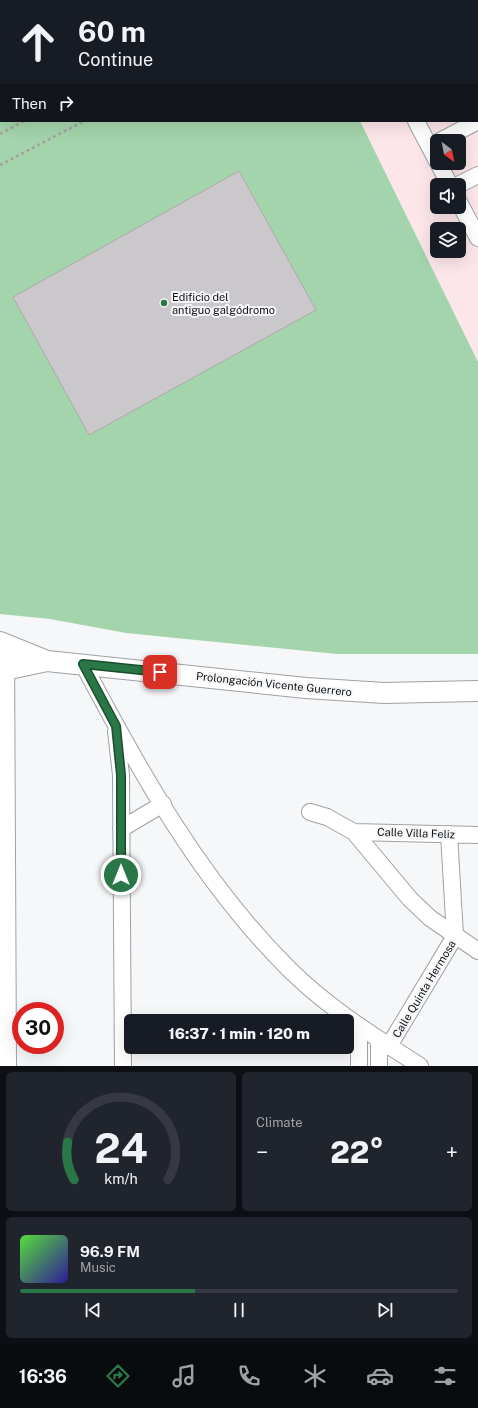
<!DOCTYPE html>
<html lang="en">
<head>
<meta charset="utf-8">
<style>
  :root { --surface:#171b24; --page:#20242c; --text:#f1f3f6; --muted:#9ea1a6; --line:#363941; --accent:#297746 }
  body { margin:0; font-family:"Public Sans",sans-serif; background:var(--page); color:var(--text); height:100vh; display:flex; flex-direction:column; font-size:15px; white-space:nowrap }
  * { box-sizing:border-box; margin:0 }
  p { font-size:13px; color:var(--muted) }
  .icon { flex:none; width:22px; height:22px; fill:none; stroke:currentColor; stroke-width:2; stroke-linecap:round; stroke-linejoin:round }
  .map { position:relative; height:1066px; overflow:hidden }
  .side { display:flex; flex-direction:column; gap:6px; padding:6px; background:#0d0f14; flex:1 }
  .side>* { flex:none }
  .guide { position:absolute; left:0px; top:0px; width:478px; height:122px; box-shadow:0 4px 16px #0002; background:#171b24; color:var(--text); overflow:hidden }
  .needle { width:26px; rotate:148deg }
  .buttons { position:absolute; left:430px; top:134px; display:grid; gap:8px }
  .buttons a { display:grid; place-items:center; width:36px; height:36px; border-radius:6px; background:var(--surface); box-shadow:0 4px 16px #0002; font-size:20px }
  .speed { position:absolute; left:12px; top:1002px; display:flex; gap:8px; font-size:20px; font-weight:700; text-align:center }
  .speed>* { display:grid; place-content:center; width:52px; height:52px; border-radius:50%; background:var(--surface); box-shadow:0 4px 16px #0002; line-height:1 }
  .speed .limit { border:6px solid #d22; background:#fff; color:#111 }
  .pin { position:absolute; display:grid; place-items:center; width:34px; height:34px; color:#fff; margin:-17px; border-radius:8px; box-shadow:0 2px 6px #0006 }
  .me { position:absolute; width:44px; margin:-22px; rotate:0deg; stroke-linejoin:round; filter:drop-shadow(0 0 3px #0008) }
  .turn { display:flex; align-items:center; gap:14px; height:84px; padding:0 12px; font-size:18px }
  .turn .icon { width:52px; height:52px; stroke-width:2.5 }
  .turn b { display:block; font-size:28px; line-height:34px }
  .then { display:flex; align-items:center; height:38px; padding:0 12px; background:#0003; gap:8px; font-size:15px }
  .big { font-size:30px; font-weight:800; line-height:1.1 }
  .side .widget { flex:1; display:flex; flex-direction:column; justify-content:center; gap:6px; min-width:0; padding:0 14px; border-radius:6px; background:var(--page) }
  .side .dial { align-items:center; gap:0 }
  .dial svg { height:104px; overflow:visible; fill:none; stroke:var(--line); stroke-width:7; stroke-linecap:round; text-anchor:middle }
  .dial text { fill:var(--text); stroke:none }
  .song { display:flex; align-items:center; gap:12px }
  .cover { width:48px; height:48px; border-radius:6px; background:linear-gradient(135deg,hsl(110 70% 55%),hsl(250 70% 35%)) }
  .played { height:4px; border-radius:2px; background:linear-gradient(90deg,var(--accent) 40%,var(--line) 40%) }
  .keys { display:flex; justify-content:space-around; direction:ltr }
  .heat { display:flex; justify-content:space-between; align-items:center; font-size:22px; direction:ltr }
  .side .tiles { flex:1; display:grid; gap:6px; grid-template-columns:1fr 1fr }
  .widget:last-child { grid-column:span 2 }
  .trip { position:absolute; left:124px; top:1014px; width:230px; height:40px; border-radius:6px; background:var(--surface); box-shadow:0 4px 16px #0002; font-weight:800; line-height:40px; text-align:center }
  .dock { display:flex; height:64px; justify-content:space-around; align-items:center; background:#090b0e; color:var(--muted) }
  .dock .icon { width:28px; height:28px }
  .dock .selected { color:var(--accent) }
  .dock b { font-size:18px; color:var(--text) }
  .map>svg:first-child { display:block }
  .medical { fill:#fce6ea; fill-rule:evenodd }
  .green { fill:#a4d4ab }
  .building { fill:#cac8ca; stroke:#acaaac }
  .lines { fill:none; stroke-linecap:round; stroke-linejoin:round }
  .minor-casing { stroke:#9fa1a3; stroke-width:18 }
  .major-casing { stroke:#9fa1a3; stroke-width:22 }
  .path { stroke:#a0a2a3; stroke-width:2.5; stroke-dasharray:3 3; stroke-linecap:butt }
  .minor { stroke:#fff; stroke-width:16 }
  .major { stroke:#fff; stroke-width:20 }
  .route-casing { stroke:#1b4d2e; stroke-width:10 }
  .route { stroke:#297746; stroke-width:7 }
  .poi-dot { fill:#297746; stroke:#f5f7f9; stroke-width:1.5 }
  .labels { text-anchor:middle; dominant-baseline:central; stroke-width:4; stroke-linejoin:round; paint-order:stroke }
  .poi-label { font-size:11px; fill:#101112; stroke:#f5f7f9; text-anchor:start }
  .street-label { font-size:11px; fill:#101112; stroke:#f5f7f9 }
</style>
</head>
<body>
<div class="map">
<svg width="478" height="1066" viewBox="0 0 478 1066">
  <rect width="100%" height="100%" fill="#f5f7f9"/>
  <!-- medical -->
  <path class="medical" d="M 464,0 L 478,0 L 478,362 L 360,121 L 477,121 L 477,1 L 462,1 ZM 437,141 L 459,141 L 459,163 L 437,163 ZM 437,185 L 459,185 L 459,207 L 437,207 ZM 437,229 L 459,229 L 459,251 L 437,251 Z"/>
  <!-- green -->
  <path class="green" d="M 0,0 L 464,0 L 1,1 L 1,121 L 360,121 L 478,362 L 478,654 L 337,654 L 126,633 L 50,619 L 0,614 Z"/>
  <!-- building -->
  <path class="building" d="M 239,171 L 316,310 L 89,435 L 13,297 Z"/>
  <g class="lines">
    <defs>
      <path id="minor" d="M 477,17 L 478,16
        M 477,68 L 478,68
        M 416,121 L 437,161
        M 440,141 L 478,121
        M 438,163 L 450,185
        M 458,185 L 478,175
        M 459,202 L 478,238
        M 6,643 L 8,1066
        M 83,664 C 140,772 201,882 289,969 C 328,1008 374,1036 420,1066
        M 116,731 L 121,775 L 123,1066
        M 310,812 L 327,817 L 354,832 L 410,899 L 430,918 L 478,951
        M 121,829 L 163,804
        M 354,832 L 478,835
        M 359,1027 L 359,1066
        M 379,1040 L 379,1066
        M 389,1046 L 455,936 L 449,834"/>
      <path id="major" d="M 0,642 L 47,661 L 306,688 L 384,693 L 478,691
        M 0,671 L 47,661"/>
    </defs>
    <!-- minor casing -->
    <use href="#minor" class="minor-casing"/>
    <!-- major casing -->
    <use href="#major" class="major-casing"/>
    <!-- path -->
    <path class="path" d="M 173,1 L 174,0
      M 313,1 L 315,0
      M 0,134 L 24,121
      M 0,165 L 84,121"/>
    <!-- minor -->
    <use href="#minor" class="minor"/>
    <!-- major -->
    <use href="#major" class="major"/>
  </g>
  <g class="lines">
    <defs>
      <path id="route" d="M 121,875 L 121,775 L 116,726 L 83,664 L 160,672"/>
    </defs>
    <!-- route casing -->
    <use href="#route" class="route-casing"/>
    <!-- route -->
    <use href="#route" class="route"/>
  </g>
  <!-- markers -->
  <circle class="poi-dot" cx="164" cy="303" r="4"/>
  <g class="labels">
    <!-- poi labels -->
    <g class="poi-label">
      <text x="172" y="297">Edificio del<tspan x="172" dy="13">antiguo galgódromo</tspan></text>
    </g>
    <!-- street labels -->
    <g class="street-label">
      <text transform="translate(274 684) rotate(6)">Prolongación Vicente Guerrero</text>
      <text transform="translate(416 833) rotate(2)">Calle Villa Feliz</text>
      <text transform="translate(424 989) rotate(-59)">Calle Quinta Hermosa</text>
    </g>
  </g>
</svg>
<div class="buttons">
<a><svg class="needle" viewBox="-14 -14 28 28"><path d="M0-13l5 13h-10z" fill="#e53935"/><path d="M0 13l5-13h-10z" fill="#9ea1a6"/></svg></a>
<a><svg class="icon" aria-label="sound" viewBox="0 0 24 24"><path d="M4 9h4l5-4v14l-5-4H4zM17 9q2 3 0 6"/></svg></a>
<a><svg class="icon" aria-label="layers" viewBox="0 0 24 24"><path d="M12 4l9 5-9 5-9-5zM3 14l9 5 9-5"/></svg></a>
</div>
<div class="speed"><div class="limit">30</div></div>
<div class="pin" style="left:160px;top:672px;background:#d93025"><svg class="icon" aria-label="arrive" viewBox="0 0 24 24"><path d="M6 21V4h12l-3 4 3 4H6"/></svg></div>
<svg class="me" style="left:121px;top:875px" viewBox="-20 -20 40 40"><circle r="17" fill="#297746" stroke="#fff" stroke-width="3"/><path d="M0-11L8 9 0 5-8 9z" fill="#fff"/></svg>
<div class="trip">16:37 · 1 min · 120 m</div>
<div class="guide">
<div class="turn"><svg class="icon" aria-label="ahead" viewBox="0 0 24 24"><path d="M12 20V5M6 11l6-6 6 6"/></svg><div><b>60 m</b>Continue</div></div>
<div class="then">Then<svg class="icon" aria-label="right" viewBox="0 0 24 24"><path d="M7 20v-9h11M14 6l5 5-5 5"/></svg></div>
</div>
</div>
<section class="side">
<div class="tiles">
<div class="widget dial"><svg viewBox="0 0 100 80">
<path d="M14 69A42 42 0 1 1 86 69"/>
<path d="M14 69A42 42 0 0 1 9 40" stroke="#297746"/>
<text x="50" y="56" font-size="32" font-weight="700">24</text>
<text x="50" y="72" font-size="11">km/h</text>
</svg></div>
<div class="widget"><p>Climate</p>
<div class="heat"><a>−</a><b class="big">22°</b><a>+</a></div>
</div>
<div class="widget">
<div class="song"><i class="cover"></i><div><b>96.9 FM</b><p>Music</p></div></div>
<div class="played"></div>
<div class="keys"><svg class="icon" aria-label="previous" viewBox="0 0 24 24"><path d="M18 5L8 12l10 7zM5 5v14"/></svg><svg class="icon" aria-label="pause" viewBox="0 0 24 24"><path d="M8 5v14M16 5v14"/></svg><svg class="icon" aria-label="next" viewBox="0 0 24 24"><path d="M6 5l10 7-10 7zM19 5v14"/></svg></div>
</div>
</div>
</section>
<nav class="dock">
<b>16:36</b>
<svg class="icon selected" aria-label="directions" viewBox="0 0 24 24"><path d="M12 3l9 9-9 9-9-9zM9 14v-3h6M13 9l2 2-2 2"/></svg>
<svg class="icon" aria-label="music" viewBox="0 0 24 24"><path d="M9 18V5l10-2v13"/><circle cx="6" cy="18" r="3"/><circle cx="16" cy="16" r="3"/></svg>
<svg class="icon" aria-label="phone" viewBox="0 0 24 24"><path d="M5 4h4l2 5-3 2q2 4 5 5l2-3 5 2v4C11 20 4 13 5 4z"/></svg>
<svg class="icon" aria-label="climate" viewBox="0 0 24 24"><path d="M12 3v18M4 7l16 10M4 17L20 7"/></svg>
<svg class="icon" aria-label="car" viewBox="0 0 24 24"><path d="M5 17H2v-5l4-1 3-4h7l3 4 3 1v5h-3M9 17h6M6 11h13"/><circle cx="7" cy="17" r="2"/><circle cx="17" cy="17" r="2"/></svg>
<svg class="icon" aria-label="filters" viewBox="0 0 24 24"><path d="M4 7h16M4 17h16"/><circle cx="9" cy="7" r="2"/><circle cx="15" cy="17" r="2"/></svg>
</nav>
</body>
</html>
